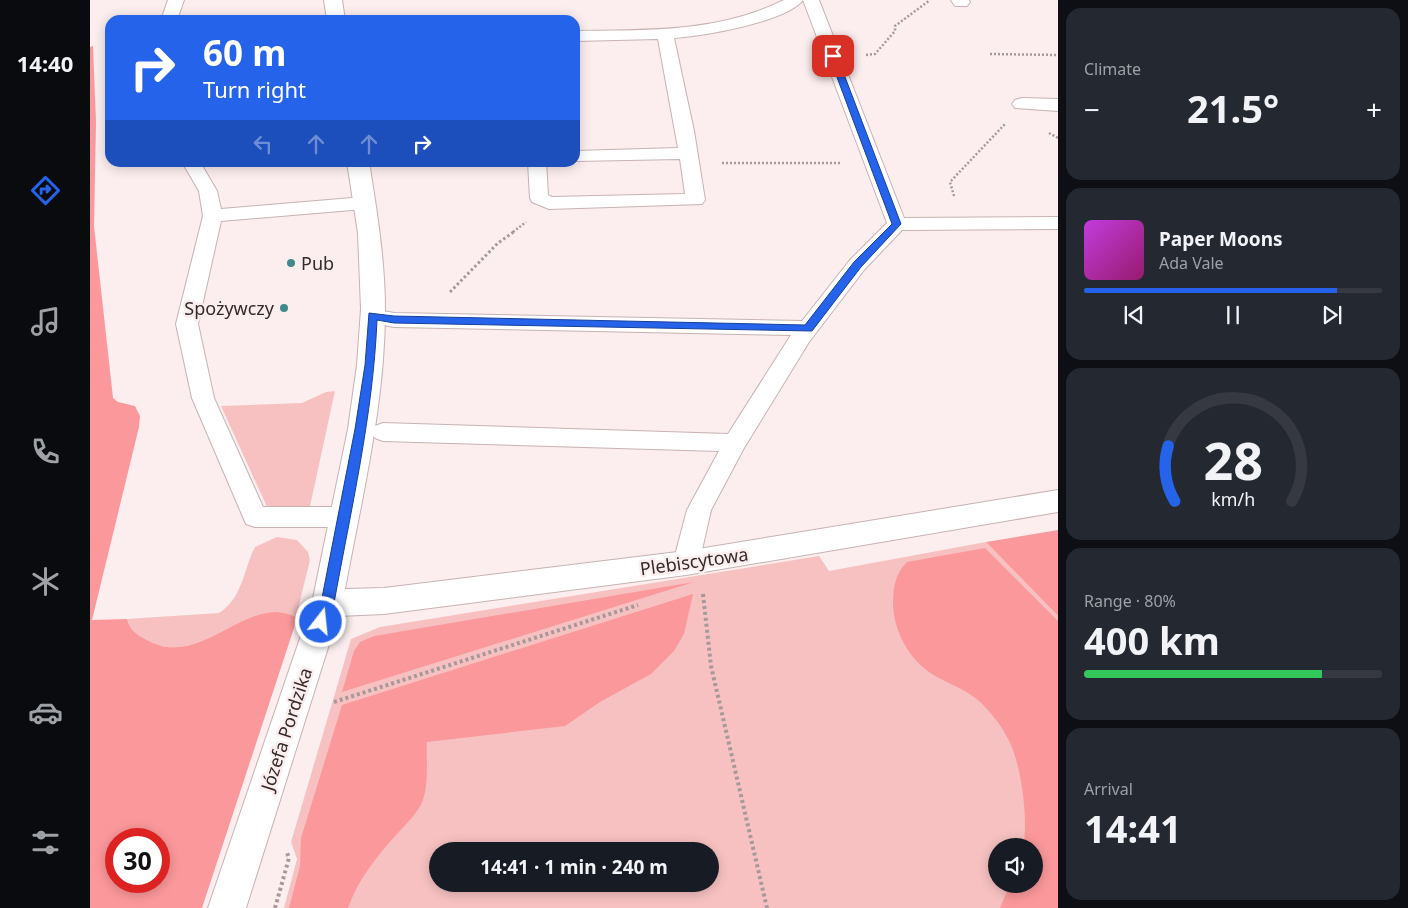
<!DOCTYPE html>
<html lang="en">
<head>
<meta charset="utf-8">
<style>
  :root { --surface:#171b24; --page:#242831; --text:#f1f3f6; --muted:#9ea1a6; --line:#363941; --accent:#2563eb }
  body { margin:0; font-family:"Noto Sans",sans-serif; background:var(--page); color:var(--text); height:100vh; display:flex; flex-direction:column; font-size:19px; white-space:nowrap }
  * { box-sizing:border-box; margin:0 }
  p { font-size:16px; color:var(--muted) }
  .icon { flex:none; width:28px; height:28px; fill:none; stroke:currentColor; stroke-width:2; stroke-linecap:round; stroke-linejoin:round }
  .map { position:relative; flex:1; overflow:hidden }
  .panel { display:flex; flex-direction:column; gap:8px; padding:8px; background:#0d0f14; width:350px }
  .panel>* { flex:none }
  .hud { position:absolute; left:15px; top:15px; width:475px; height:152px; border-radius:15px; box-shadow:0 2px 12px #0003; background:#2563eb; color:#fff; overflow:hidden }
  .tools { position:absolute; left:898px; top:838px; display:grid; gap:10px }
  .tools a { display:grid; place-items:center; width:55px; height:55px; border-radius:50%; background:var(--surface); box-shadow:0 2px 12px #0003; font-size:25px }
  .speed { position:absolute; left:15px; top:828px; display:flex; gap:10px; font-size:25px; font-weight:700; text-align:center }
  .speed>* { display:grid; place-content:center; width:65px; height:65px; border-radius:50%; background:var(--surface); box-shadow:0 2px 12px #0003; line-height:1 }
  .speed .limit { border:8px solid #d22; background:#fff; color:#111 }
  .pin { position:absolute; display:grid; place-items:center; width:42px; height:42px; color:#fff; margin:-21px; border-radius:10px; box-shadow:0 2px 8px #0006 }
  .me { position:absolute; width:55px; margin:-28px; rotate:16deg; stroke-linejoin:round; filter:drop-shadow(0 0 4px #0008) }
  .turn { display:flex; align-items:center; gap:18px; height:105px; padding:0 15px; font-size:22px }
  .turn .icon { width:65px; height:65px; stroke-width:2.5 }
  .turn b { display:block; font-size:35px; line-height:42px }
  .lanes { display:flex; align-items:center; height:48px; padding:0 15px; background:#0003; justify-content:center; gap:25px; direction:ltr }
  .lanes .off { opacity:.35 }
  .big { font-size:38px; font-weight:700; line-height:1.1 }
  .panel .card { flex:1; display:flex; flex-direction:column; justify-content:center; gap:8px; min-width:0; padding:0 18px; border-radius:15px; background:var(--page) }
  .panel .dial { align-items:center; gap:0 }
  .dial svg { height:130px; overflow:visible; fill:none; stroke:var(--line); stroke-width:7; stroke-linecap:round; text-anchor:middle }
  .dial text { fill:var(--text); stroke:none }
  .song { display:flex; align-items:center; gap:15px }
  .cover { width:60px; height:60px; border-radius:8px; background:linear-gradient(135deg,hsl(290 70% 55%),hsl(320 70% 35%)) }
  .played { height:5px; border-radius:2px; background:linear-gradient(90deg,var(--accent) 85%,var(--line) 85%) }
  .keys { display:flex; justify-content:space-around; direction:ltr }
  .heat { display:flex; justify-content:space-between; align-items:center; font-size:28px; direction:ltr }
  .charge { height:8px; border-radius:4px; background:linear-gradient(90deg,#34c759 80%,var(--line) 0) }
  .trip { position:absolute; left:339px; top:842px; width:290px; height:50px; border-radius:25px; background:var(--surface); box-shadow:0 2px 12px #0003; font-weight:700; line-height:50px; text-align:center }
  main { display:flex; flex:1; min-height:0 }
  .tabs { display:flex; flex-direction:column; width:90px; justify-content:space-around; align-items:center; background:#090b0e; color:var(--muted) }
  .tabs .icon { width:35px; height:35px }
  .tabs .active { color:var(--accent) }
  .tabs b { font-size:22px; color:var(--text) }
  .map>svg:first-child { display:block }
  .green { fill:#f7c1c1; fill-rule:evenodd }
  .forest { fill:#fb989b; fill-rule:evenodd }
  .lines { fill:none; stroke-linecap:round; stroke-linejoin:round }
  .lane-casing { stroke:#c8b2b2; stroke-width:2 }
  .street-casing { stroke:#c8b2b2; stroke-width:2 }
  .path-far2 { stroke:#a59999; stroke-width:2.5; stroke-dasharray:2 2; stroke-linecap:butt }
  .path-far1 { stroke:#a59999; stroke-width:3; stroke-dasharray:2.5 2.5; stroke-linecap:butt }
  .path { stroke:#a59999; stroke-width:4; stroke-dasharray:3 3; stroke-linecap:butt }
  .lane { fill:#fff; fill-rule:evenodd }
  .street { fill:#fff; fill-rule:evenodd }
  .route { fill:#2563eb; stroke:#184099 }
  .poi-dot { fill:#41898b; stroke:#fceeee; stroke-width:2 }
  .labels { text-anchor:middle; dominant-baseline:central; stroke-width:5; stroke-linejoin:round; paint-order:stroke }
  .poi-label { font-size:18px; fill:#332a2a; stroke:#fceeee; text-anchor:start }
  .street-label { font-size:18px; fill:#332a2a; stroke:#fceeee }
</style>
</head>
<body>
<main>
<nav class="tabs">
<b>14:40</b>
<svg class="icon active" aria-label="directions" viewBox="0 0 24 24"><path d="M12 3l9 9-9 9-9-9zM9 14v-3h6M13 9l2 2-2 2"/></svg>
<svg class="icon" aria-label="music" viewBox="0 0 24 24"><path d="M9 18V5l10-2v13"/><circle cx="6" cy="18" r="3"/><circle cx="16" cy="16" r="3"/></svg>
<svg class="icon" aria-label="phone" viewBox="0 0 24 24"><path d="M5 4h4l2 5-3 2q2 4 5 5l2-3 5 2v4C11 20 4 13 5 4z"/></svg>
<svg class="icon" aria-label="climate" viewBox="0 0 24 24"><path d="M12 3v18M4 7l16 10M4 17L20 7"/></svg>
<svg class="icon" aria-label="car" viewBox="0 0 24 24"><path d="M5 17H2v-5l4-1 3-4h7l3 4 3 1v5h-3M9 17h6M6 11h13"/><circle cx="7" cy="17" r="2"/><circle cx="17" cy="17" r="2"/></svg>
<svg class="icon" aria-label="filters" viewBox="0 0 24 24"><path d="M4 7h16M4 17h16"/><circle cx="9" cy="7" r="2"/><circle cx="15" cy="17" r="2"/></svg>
</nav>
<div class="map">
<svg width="968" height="908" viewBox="0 0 968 908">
  <rect width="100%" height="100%" fill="#fceeee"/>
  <!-- green -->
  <path class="green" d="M 245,391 L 219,511 L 178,509 L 131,406 L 212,403 L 236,392 Z
    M 187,537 L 207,540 L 218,552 L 220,560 L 206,617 C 157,592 111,671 57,640 C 47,635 40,630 37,619 L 129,613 C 153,598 153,570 165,547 Z
    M 896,542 L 968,616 L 968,908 L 194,908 L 207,859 L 201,842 L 261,639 L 290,627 L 729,556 L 739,571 ZM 906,846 L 944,846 L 944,884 L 906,884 ZM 348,851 L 620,851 L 620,884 L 348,884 Z"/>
  <!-- forest -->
  <path class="forest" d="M 3,46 L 6,122 L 4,226 L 23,398 L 28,402 L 45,406 L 50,416 L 49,427 L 2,620 L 37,619 C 40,630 47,635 57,640 C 111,671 157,592 206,617 L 204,628 L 112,908 L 0,908 L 0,47 ZM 26,839 L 69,839 L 69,881 L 26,881 Z
    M 968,530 L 968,616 L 896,542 Z
    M 895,548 L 968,621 L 968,908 L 910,908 L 920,884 L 944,884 L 944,846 L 933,846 C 939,821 931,762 918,739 C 913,728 904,717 896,708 C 883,692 863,686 845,676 C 820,661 804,633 803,604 C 803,588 805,574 817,562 Z
    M 604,582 L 252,692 L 264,651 L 270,642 L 284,636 Z
    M 603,594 L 594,634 L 584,651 L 561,674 L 510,702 L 475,726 L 337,742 C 336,761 339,782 333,800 C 328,813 316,824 307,834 C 287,856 268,879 258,908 L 199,908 L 210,866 L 211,838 L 252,705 Z"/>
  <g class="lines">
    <defs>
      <path id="lane" d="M 78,0 L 94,0 L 87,20 L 71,20 Z
        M 694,0 L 729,0 L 814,218 L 968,217 L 968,229 L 812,230 L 774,270 L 719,342 L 654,448 L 621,510 L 609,563 L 605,571 L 596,574 L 587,571 L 583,563 L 597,510 L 629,451 L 293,441 L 285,438 L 281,432 L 285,426 L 293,423 L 638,434 L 701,335 L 304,327 L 275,321 L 271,316 L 275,311 L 282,309 L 304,313 L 712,321 L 760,260 L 797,223 L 713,0 C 697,22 612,36 584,38 L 604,131 L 615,200 L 612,204 L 459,209 L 442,202 L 440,198 L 438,162 L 456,162 L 458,195 L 462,197 L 595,194 L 590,159 L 485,161 L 485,151 L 588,148 L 568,39 L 485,41 L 485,31 C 557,30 627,33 694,0 Z
        M 92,162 L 110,162 L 127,191 L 131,209 L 274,197 L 281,199 L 284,203 L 281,207 L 274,209 L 131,221 L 108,324 L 124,398 L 173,507 L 253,507 L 262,510 L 265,517 L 262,524 L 253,527 L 165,527 L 156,524 L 102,398 L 86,324 L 113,216 L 109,191 Z"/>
      <path id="street" d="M 234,0 L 252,0 L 255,20 L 237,20 Z
        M 861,0 L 879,0 L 880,2 L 877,6 L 865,6 Z
        M 932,98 L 968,99 L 968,111 L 925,108 L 922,104 L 925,100 Z
        M 257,162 L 279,162 C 287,211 295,261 295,310 C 295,404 272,497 255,589 L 294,588 L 596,551 L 968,490 L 968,512 L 596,575 L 294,614 L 248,616 L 156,908 L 118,908 L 222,603 L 258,429 L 267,365 L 271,309 L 268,233 Z"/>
    </defs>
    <!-- lane casing -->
    <use href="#lane" class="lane-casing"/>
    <!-- street casing -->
    <use href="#street" class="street-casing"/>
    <!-- path-far2 -->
    <path class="path-far2" d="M 900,54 L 968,55
      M 776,55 L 785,54 L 805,31 L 805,26 L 840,0
      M 959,133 L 968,138
      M 632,163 L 751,163
      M 864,196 L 860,182 L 915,124
      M 423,232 L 436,222"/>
    <!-- path-far1 -->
    <path class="path-far1" d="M 360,292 L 408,243 L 425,231"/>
    <!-- path -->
    <path class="path" d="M 613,594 L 621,666 L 677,908
      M 244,702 L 548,605
      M 185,908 L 199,858 L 197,853"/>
    <!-- lane -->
    <use href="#lane" class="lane"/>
    <!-- street -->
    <use href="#street" class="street"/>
  </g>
  <!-- route -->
  <path class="route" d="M 743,54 L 747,56 L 811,224 L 771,267 L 722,331 L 304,323 L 287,320 C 283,415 261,509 244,603 L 236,626 L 227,626 L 225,622 L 231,603 L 265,429 L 275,365 L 279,313 L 304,316 L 715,325 L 764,262 L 802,224 L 739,56 Z"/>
  <!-- markers -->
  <g class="poi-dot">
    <circle cx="201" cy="263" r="5"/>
    <circle cx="194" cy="308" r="5"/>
  </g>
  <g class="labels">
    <!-- poi labels -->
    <g class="poi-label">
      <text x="211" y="263">Pub</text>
      <text x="184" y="308" text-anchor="end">Spożywczy</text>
    </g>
    <!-- street labels -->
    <g class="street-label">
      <text transform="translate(604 561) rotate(-8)">Plebiscytowa</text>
      <text transform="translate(196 729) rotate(-72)">Józefa Pordzika</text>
    </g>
  </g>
</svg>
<div class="tools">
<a><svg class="icon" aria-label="sound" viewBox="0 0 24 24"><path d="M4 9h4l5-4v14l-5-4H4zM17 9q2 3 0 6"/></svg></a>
</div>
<div class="speed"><div class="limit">30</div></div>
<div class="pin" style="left:743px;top:56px;background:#d93025"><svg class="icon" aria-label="arrive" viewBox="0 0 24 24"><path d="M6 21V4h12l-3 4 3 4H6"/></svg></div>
<svg class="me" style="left:231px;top:622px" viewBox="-20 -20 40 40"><circle r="17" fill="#2563eb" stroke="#fff" stroke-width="3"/><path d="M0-11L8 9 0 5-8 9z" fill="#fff"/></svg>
<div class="trip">14:41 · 1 min · 240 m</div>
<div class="hud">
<div class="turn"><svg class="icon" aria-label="right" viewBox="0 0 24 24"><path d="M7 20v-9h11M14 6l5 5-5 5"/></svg><div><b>60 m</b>Turn right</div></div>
<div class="lanes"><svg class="icon off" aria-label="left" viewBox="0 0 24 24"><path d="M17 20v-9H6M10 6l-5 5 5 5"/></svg><svg class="icon off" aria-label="ahead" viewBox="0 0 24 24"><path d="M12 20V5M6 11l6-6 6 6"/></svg><svg class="icon off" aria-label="ahead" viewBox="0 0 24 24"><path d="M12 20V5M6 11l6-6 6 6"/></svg><svg class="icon" aria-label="right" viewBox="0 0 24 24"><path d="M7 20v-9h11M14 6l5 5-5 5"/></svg></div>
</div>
</div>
<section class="panel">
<div class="card"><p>Climate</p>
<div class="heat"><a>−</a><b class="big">21.5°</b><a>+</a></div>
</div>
<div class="card">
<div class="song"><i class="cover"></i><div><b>Paper Moons</b><p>Ada Vale</p></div></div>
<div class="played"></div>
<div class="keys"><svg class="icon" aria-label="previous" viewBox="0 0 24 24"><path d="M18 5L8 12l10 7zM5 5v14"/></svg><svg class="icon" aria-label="pause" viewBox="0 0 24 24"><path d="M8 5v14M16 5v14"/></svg><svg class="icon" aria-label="next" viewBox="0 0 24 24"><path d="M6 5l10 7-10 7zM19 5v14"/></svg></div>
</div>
<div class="card dial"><svg viewBox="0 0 100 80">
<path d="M14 69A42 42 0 1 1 86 69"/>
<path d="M14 69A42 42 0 0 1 10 35" stroke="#2563eb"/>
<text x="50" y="56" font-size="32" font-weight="700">28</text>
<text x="50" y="72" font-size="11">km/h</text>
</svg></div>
<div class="card"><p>Range · 80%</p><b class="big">400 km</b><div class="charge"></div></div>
<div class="card"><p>Arrival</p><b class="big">14:41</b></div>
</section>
</main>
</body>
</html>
